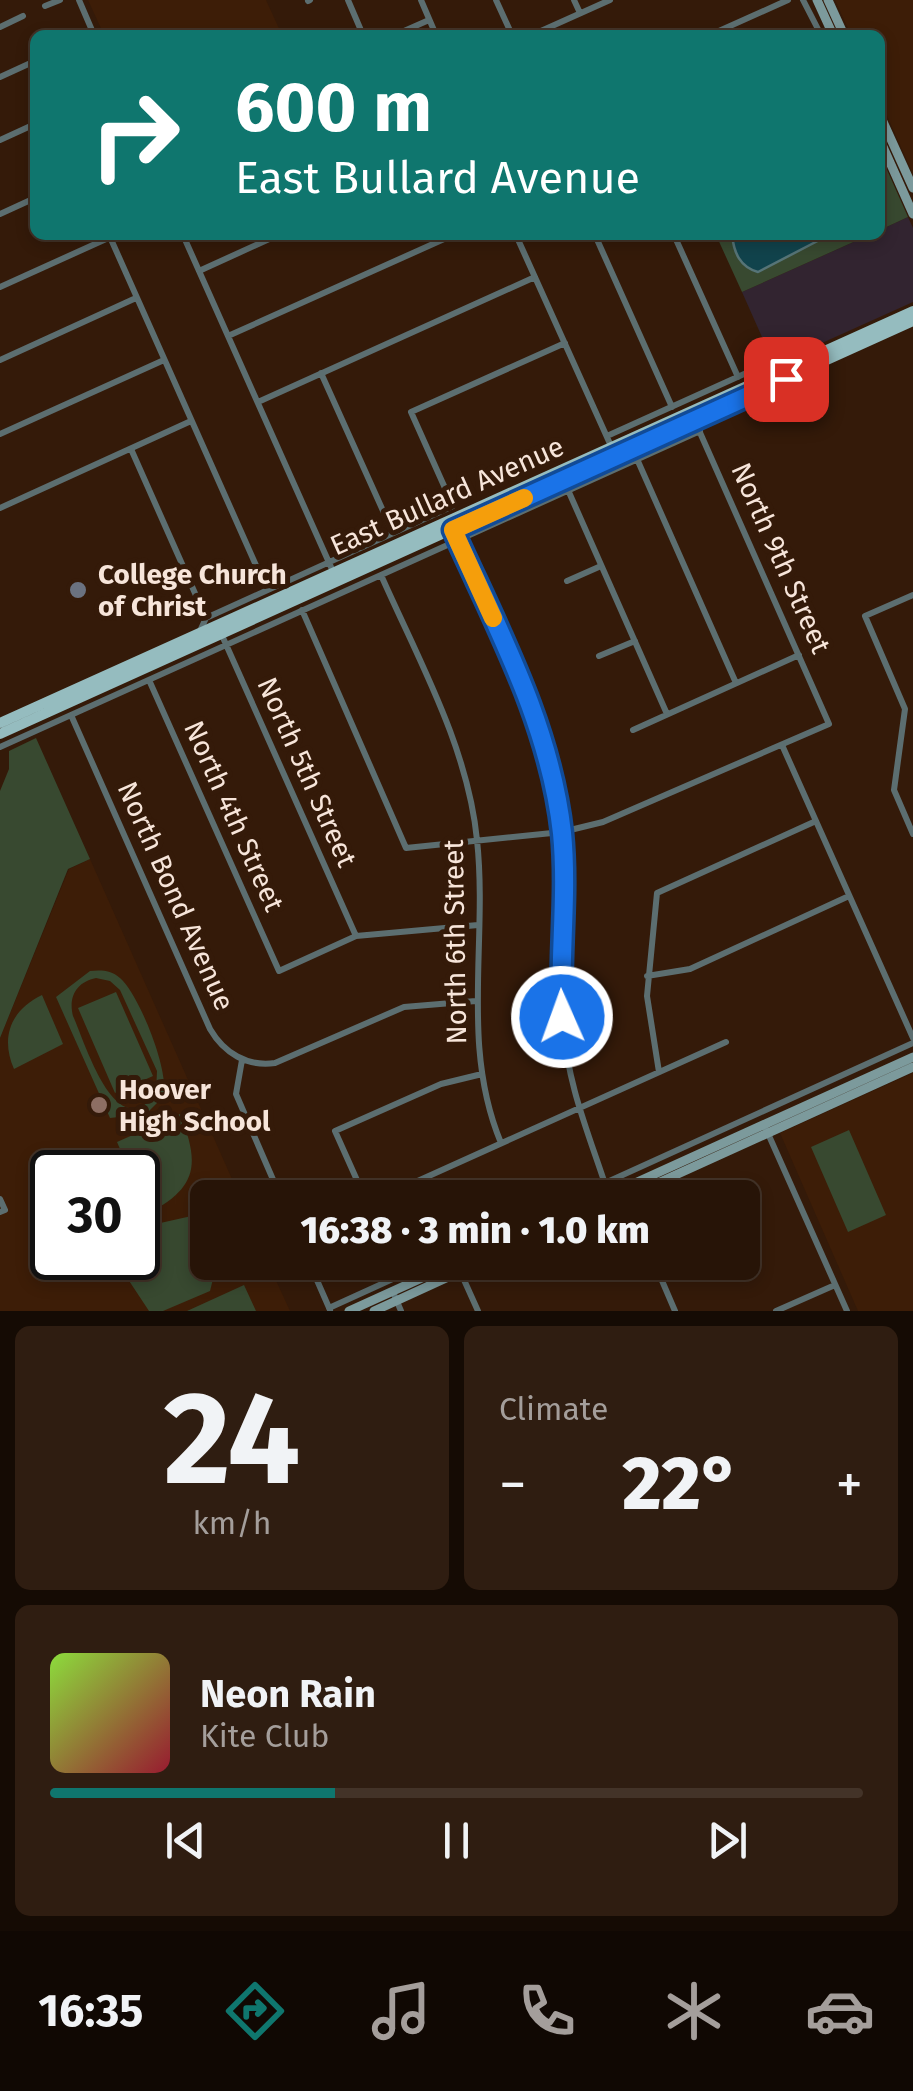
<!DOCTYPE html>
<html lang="en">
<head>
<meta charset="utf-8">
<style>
  :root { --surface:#271407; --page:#2f1d11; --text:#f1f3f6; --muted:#a49e9b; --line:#433328; --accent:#0f766e }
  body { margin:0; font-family:"Fira Sans",sans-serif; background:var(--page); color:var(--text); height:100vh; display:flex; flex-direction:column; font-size:38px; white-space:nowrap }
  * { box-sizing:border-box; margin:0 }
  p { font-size:32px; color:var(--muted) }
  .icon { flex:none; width:55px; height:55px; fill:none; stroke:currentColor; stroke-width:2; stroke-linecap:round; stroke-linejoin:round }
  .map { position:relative; height:1311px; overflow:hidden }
  .details { display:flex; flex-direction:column; gap:15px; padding:15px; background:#150b04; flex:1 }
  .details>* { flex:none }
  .banner { position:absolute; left:30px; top:30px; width:855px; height:210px; border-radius:15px; box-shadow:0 5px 15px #0003,0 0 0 2px var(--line); background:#0f766e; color:#fff; overflow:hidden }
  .speed { position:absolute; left:30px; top:1150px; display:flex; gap:20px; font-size:50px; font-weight:700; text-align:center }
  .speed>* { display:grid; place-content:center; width:130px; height:130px; border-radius:50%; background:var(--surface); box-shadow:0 5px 15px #0003,0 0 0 2px var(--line); line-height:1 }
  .speed .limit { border:5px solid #111; border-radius:15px; background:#fff; color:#111 }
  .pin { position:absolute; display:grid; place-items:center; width:85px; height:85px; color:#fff; margin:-42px; border-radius:20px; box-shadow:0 5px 15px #0006 }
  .me { position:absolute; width:110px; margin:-55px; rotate:358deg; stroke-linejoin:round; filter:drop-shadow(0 0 8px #0008) }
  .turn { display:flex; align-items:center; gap:35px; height:210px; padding:0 40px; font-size:45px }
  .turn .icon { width:130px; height:130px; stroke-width:2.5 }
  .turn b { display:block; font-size:70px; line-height:85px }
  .big { font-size:75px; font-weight:800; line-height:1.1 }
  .details .widget { flex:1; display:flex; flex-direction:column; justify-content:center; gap:15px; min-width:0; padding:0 35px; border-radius:15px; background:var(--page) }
  .details .dial { align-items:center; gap:0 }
  .dial b { font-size:130px; line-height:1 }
  .song { display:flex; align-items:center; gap:30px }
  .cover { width:120px; height:120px; border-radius:15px; background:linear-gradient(135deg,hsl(90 70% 55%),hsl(350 70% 35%)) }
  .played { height:10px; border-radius:5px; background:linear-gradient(90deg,var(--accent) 35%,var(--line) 35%) }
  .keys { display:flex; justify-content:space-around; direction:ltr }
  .heat { display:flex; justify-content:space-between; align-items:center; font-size:55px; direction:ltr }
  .details .tiles { flex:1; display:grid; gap:15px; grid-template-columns:1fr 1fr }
  .widget:last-child { grid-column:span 2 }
  .trip { position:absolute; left:190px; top:1180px; width:570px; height:100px; border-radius:15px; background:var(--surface); box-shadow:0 5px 15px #0003,0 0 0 2px var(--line); font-weight:800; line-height:100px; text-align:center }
  .tabs { display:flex; height:160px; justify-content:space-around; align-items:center; background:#100803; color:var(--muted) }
  .tabs .icon { width:70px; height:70px }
  .tabs .active { color:var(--accent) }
  .tabs b { font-size:45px; color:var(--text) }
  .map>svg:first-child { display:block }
  .commercial { fill:#322430 }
  .built { fill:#3d1d07; fill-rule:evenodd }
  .green { fill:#384930; fill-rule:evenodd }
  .water { fill:#11434c; stroke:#567477; stroke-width:2.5 }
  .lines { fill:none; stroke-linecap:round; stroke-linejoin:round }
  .street { stroke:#5c6e70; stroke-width:6 }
  .secondary { stroke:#7c9a9c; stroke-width:9 }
  .primary { stroke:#95bcbf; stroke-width:10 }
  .route-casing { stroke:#114b97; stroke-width:25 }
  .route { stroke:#1a73e8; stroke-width:18 }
  .slow { stroke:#f59e0b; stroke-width:18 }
  .worship-dot { fill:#6b7280; stroke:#341a09; stroke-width:4 }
  .education-dot { fill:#8d6e63; stroke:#341a09; stroke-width:4 }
  .labels { text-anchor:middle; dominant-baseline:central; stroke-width:10; stroke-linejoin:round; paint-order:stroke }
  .street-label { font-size:28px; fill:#f7e5da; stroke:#341a09 }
  .poi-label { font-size:28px; font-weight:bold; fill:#f7e5da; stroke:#341a09; text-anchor:start }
</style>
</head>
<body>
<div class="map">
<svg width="913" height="1311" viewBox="0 0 913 1311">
  <rect width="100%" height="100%" fill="#341a09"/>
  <!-- commercial -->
  <path class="commercial" d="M 908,217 L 913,228 L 913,302 L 782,361 L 770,355 L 742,292 L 869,235 L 880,235 L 880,230 Z"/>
  <!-- built -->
  <path class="built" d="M 88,0 L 266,0 L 282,35 L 104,35 Z
    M 835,0 L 913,0 L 913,174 L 880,100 L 880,35 L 851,35 Z
    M 90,859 L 240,1197 L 208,1198 L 208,1262 L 268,1263 L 290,1311 L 0,1311 L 0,1038 L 69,869 ZM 52,1172 L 138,1172 L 138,1258 L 52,1258 Z
    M 913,1073 L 913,1311 L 858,1311 L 780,1133 Z"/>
  <!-- green -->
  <path class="green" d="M 880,154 L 908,217 L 880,230 Z
    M 716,235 L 869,235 L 742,292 Z
    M 36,738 L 90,859 L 68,869 L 0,1038 L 0,791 L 9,769 L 9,751 Z
    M 90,971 C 101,970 111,970 120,978 C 139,994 171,1074 163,1097 L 146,1114 L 110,1118 L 56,997 ZM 96,978 L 110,981 L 120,990 L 157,1071 L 156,1093 C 116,1148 85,1042 73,1016 C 68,996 77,982 96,978 Z
    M 116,992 L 153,1076 L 115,1093 L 78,1008 Z
    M 42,995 L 63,1044 L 14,1069 C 0,1037 11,1010 42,995 Z
    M 180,1114 C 200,1164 198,1188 147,1214 L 138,1191 L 138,1172 L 130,1172 L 117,1142 Z
    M 849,1130 L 886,1215 L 848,1232 L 811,1147 Z
    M 196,1215 L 207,1228 L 208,1262 L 217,1263 L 210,1291 L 163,1311 L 149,1311 L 114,1258 L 138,1258 L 138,1228 Z
    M 244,1285 L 256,1311 L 187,1311 Z"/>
  <!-- water -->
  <path class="water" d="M 732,235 L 829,235 L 758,272 C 740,267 734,253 732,235 Z"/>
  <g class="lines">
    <!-- street -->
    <path class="street" d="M 79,0 L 94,35
      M 348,0 L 363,35
      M 421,0 L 436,35
      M 496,0 L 512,35
      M 574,0 L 580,13
      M 803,0 L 821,35
      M 308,1 L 310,0
      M 45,6 L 60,0
      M 0,27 L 23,16
      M 395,35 L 429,20
      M 532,35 L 610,0
      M 710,35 L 788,0
      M 0,77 L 35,61
      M 0,140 L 35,124
      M 0,214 L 35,198
      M 183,235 L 335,576
      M 516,235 L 611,446
      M 595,235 L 672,407
      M 674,235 L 738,377
      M 110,237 L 267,590
      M 199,271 L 278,235
      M 0,287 L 115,235
      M 228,336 L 453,235
      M 0,360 L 136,298
      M 321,373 L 393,533
      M 258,402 L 535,277
      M 0,434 L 164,360
      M 607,436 L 773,361 L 778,372
      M 131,449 L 206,618 L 200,631
      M 637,459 L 736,683
      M 568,490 L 667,714
      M 0,508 L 191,421
      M 452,527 C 490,612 539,698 555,790 C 569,867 555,943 562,1020 C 569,1091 588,1131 609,1196
      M 381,575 C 418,659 468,747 477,840 C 488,942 460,1045 501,1143
      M 567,581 L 601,566
      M 913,595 L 865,616 L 905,709 L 894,790 L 913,834
      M 302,610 L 406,848 L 562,832 L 603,822 L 829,724 L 694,419
      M 206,618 L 453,506 L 411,412 L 565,343
      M 220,631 L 356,936
      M 599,656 L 635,641
      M 149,680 L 279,971 L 356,936 L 478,925
      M 71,715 L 210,1029 C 224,1053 247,1067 275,1063 L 404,1007 L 476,1001
      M 633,730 L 799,655
      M 782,745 L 913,1038
      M 0,747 L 700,431
      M 647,976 L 690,969 L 849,896
      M 242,1060 L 236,1094 L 281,1198
      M 659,1072 L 647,996 L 657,893 L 816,821
      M 766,1129 L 847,1311
      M 365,1198 L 335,1131 L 441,1084 L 482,1074
      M 380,1198 L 726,1042
      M 572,1198 L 913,1043
      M 0,1199 L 5,1210 L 0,1212
      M 309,1262 L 330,1310
      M 654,1262 L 675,1311
      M 460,1271 L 478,1311
      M 393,1292 L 401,1311
      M 329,1308 L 430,1262
      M 776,1311 L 835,1285"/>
    <!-- secondary -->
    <path class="secondary" d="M 817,0 L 833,35
      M 828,0 L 844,35
      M 880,115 L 913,188
      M 880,140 L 913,214
      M 602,1198 L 913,1057
      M 625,1198 L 913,1067
      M 349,1311 L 457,1262
      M 374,1311 L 481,1262"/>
    <!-- primary -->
    <path class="primary" d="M 0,723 L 913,311
      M 0,734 L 913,321"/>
  </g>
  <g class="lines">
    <defs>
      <path id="route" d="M 562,1017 C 559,956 568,894 562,833 C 550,724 497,628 453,530 L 786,379"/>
    </defs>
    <!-- route casing -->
    <use href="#route" class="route-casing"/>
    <!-- route -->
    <use href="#route" class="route"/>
    <!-- slow -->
    <path class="slow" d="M 493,618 L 453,530 L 524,498"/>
  </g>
  <!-- markers -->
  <circle class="worship-dot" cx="78" cy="590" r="10"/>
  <circle class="education-dot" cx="99" cy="1105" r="10"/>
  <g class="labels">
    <!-- street labels -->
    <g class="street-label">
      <text transform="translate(447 496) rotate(-24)">East Bullard Avenue</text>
      <text transform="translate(781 558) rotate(66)">North 9th Street</text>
      <text transform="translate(307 772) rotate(66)">North 5th Street</text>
      <text transform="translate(234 816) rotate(66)">North 4th Street</text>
      <text transform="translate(176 896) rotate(66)">North Bond Avenue</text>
      <text transform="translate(455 942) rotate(-91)">North 6th Street</text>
    </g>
    <!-- poi labels -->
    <g class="poi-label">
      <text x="98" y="574">College Church<tspan x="98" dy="32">of Christ</tspan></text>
      <text x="119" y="1089">Hoover<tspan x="119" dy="32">High School</tspan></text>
    </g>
  </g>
</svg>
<div class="speed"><div class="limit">30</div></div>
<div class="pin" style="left:786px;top:379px;background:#d93025"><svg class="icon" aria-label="arrive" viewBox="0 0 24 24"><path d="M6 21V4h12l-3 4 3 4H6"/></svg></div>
<svg class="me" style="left:562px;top:1017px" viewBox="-20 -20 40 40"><circle r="17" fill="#1a73e8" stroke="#fff" stroke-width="3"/><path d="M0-11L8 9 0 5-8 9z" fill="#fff"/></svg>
<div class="trip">16:38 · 3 min · 1.0 km</div>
<div class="banner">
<div class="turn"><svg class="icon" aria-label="right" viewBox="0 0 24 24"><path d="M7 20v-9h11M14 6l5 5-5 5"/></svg><div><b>600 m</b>East Bullard Avenue</div></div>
</div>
</div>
<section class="details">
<div class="tiles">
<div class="widget dial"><b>24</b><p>km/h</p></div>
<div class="widget"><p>Climate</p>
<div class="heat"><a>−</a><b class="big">22°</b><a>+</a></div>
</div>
<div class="widget">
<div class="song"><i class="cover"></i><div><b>Neon Rain</b><p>Kite Club</p></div></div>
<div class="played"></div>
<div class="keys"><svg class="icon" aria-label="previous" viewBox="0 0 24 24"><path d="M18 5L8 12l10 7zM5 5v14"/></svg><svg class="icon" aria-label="pause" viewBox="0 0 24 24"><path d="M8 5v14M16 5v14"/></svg><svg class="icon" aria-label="next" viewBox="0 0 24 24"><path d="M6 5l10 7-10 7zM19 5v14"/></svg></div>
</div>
</div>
</section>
<nav class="tabs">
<b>16:35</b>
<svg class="icon active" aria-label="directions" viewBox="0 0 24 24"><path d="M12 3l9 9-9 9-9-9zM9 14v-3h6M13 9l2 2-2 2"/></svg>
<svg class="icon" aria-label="music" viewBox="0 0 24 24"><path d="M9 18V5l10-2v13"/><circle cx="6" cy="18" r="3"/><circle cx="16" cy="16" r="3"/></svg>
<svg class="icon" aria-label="phone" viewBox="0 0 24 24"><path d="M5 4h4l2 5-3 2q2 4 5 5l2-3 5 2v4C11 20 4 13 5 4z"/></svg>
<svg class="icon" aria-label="climate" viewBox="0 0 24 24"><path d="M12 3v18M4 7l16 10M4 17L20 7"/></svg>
<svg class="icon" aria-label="car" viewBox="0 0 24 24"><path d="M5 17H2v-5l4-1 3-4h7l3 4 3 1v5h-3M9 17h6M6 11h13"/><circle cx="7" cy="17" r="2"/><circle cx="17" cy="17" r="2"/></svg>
</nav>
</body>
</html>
